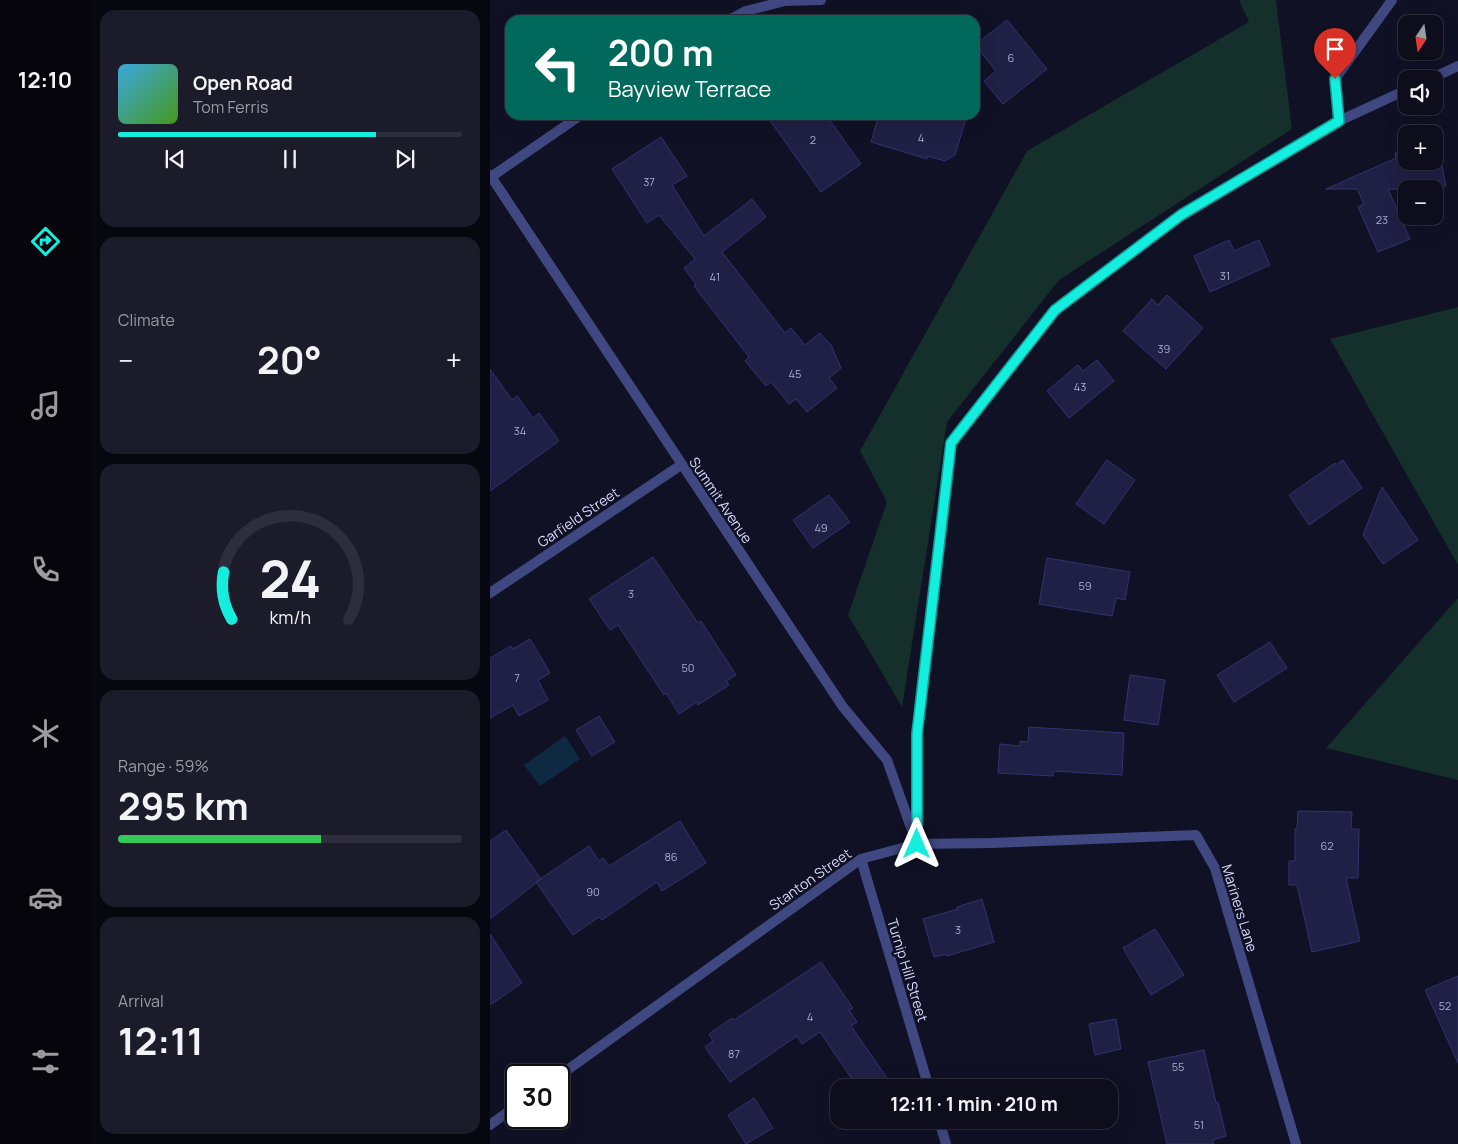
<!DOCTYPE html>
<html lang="en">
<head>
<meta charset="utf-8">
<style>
  :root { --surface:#0d0d1c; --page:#1b1b29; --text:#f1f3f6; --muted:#9a9ca3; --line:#2d2d3b; --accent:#13eedf }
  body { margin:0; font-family:Manrope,sans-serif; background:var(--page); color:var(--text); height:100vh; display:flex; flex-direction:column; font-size:19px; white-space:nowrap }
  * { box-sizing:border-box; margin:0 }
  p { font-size:16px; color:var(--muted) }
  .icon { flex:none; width:28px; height:28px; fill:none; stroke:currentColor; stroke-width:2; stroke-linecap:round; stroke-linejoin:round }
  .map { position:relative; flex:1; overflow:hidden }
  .sheet { display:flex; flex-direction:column; gap:10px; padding:10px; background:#07070f; width:400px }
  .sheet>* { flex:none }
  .top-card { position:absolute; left:15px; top:15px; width:475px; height:105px; border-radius:15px; box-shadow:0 5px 20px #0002,0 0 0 1px var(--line); background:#00695c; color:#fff; overflow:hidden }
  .needle { width:32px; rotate:193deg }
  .tools { position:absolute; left:908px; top:15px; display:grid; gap:10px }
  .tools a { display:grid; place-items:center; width:45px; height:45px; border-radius:10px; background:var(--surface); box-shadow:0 5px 20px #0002,0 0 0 1px var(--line); font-size:25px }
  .speed { position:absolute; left:15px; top:1064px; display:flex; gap:10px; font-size:25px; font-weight:700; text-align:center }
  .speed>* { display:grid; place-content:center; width:65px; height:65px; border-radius:50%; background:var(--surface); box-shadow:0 5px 20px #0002,0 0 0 1px var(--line); line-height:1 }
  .speed .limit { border:2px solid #111; border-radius:8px; background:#fff; color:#111 }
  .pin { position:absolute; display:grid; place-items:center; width:42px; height:42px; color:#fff; margin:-51px -21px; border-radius:50% 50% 50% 0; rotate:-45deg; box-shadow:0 0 5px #0007 }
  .pin .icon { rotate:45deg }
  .me { position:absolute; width:55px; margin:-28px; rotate:0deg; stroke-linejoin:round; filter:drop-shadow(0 0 4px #0008) }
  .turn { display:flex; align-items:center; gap:18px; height:105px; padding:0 20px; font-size:22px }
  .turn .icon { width:65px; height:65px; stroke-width:2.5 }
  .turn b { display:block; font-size:35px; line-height:42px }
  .big { font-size:38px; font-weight:700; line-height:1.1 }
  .sheet .widget { flex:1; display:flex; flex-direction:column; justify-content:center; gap:8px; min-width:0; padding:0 18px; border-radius:15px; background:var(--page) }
  .sheet .dial { align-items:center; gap:0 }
  .dial svg { height:130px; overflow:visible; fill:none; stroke:var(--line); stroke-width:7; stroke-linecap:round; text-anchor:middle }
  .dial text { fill:var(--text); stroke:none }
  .song { display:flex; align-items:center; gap:15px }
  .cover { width:60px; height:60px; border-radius:8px; background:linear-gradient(135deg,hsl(200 70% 55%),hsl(100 70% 35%)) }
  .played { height:5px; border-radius:2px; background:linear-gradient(90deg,var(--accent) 75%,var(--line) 75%) }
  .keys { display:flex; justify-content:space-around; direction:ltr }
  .heat { display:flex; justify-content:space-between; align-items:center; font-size:28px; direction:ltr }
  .charge { height:8px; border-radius:4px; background:linear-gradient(90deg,#34c759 59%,var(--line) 0) }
  .trip { position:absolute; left:340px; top:1079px; width:288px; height:50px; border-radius:15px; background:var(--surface); box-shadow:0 5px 20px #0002,0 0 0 1px var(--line); font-weight:700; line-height:50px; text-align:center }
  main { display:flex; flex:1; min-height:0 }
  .dock { display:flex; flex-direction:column; width:90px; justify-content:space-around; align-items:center; background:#05050b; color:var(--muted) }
  .dock .icon { width:35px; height:35px }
  .dock .selected { color:var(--accent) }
  .dock b { font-size:22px; color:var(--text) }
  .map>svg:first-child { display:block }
  .green { fill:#152f2a }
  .water { fill:#0e2a42 }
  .building { fill:#201f45; stroke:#343270 }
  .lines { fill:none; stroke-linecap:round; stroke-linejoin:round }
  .street { stroke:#404881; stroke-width:10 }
  .route-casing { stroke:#0c9b91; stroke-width:12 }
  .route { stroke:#13eedf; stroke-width:9 }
  .labels { text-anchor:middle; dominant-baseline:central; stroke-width:5; stroke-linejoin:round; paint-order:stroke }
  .number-label { font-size:11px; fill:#abacce }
  .street-label { font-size:14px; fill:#d9dbfc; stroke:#111126 }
</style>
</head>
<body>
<main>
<nav class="dock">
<b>12:10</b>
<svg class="icon selected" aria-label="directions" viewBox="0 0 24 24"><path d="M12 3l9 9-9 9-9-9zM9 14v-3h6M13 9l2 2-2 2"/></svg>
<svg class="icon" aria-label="music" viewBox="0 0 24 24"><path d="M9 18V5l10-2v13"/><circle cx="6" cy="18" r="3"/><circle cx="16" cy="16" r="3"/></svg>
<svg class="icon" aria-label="phone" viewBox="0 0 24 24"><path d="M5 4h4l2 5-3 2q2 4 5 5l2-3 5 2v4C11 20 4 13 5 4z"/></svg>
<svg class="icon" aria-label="climate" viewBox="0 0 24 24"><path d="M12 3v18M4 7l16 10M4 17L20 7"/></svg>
<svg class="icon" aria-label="car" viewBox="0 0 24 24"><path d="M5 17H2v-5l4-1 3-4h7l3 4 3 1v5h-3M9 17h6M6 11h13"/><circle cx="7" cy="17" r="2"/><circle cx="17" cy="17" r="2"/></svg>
<svg class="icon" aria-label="filters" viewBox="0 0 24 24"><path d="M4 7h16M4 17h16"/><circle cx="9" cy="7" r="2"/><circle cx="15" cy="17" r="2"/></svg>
</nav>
<section class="sheet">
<div class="widget">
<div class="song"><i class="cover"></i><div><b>Open Road</b><p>Tom Ferris</p></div></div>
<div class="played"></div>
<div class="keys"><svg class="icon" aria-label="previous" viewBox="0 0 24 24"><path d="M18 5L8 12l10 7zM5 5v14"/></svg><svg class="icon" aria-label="pause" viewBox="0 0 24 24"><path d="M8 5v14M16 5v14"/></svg><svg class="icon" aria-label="next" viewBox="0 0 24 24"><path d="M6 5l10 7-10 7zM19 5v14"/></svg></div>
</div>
<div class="widget"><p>Climate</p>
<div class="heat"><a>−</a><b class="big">20°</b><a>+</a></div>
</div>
<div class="widget dial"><svg viewBox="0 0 100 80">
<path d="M14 69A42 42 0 1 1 86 69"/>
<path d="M14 69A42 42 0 0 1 9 40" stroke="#13eedf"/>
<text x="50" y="56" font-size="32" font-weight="700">24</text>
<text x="50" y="72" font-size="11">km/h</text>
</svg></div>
<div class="widget"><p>Range · 59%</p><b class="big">295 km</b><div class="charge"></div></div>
<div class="widget"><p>Arrival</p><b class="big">12:11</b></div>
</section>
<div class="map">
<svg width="968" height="1144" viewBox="0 0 968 1144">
  <rect width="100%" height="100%" fill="#111126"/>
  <!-- green -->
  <path class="green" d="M 749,0 L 786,0 L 802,129 L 569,280 L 457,422 L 412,707 L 358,615 L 397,502 L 370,451 L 537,151 L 759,22 Z
    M 968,307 L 968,565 L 840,339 Z
    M 968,598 L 968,780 L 836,748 Z"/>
  <!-- water -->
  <path class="water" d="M 75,736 L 90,759 L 50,786 L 34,765 Z"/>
  <!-- building -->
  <path class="building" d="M 517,20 L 557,69 L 513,104 L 494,81 L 506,71 L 485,45 Z
    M 276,115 L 336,115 L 371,164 L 331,192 Z
    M 389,115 L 477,115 L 465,155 L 455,161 L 437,156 L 437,159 L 381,142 Z
    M 171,137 L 197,176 L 182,185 L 214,236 L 262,199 L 276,217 L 232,252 L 295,333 L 301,328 L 315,345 L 330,333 L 341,345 L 351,368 L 339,378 L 347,388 L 317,412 L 306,399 L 299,404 L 281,382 L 276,386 L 255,361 L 259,357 L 204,286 L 206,284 L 194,268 L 205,259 L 169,215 L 157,223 L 122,169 Z
    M 948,145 L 956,186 L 942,189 L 898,189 L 920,239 L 888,252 L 868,207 L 874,204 L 867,189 L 836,189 L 906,158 L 905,153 L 916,151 L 916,161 L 944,161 L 944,146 Z
    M 739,240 L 744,251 L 769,240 L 780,265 L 720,292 L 704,256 Z
    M 677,295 L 713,328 L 676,369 L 633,331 L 662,299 L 668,305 Z
    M 607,360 L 624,381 L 579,418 L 557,391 L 588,365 L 593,371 Z
    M 0,369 L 22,400 L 27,396 L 43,418 L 49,413 L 69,441 L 0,491 Z
    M 617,460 L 645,480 L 614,524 L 586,504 Z
    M 853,460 L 872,488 L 819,525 L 799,495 L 845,463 L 846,465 Z
    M 892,487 L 928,540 L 893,564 L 873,535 Z
    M 339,495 L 360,522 L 323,548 L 303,520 Z
    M 163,557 L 208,623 L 211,621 L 246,675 L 236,681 L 239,685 L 208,705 L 207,702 L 189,714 L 176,693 L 174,695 L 128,625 L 120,630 L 99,599 Z
    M 557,558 L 640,572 L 635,600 L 626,598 L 622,616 L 549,604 Z
    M 40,639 L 60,673 L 48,680 L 58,700 L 29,716 L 23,705 L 0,718 L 0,658 L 21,646 L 23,649 Z
    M 780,642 L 797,668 L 744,702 L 727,675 Z
    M 640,675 L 675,680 L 668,725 L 634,720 Z
    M 109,716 L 125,742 L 102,756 L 86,730 Z
    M 539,727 L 634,733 L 632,775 L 563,771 L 563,776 L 508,773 L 510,744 L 530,746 L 530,741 L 538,742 Z
    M 808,811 L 862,812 L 861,829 L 869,829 L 868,878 L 856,878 L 870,941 L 822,952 L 807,885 L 799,885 L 799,861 L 805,861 L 805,829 L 807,828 Z
    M 190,821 L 216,863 L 172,891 L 167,882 L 112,920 L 109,917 L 83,935 L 46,882 L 99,846 L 109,861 L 113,858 L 119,866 Z
    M 16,830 L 51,879 L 0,919 L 0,841 Z
    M 492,899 L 504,942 L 457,956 L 456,954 L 444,957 L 433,919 L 468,909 L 467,907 Z
    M 665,929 L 694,975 L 661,995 L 633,948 Z
    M 0,934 L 32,983 L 0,1005 Z
    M 331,962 L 363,1008 L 359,1010 L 367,1022 L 361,1026 L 404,1088 L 368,1088 L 330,1032 L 312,1044 L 307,1036 L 240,1082 L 215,1047 L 223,1041 L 219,1034 L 242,1018 L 244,1020 Z
    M 968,976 L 968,1063 L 935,990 Z
    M 626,1019 L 631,1049 L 605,1055 L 599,1024 Z
    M 714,1050 L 726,1103 L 728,1102 L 736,1136 L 723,1140 L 724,1144 L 677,1144 L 658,1062 Z
    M 264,1098 L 283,1128 L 256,1144 L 238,1115 Z"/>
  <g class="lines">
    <!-- street -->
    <path class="street" d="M 239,20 L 256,11 L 295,1 L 331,0
      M 940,79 L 968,66
      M 849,121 L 845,79 L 902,0
      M 0,175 L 353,707 L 397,760 L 424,836
      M 1,177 L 91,115
      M 0,593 L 191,465
      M 427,844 L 427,734 L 461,443 L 565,310 L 691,215 L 849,121 L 916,90
      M 371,859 L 439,1088
      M 69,1076 L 371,859 L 427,844 L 501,843 L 706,835 L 725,868 L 806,1144
      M 449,1120 L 456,1144
      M 0,1125 L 26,1106"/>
  </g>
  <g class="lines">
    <defs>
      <path id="route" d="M 427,844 L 427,734 L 461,443 L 565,310 L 691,215 L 849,121 L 845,79"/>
    </defs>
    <!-- route casing -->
    <use href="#route" class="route-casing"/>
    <!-- route -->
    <use href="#route" class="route"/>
  </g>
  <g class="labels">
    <!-- number labels -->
    <g class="number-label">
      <text x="521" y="57">6</text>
      <text x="431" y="137">4</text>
      <text x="323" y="139">2</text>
      <text x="159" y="181">37</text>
      <text x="892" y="219">23</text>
      <text x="735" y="275">31</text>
      <text x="225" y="276">41</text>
      <text x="674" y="348">39</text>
      <text x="305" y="373">45</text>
      <text x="590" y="386">43</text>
      <text x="30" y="430">34</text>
      <text x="331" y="527">49</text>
      <text x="595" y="585">59</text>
      <text x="141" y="593">3</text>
      <text x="198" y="667">50</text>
      <text x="27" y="677">7</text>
      <text x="837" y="845">62</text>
      <text x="181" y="856">86</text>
      <text x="103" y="891">90</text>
      <text x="468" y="929">3</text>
      <text x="955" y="1005">52</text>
      <text x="320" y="1016">4</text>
      <text x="244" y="1053">87</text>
      <text x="688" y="1066">55</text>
      <text x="709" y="1124">51</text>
    </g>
    <!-- street labels -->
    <g class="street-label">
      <text transform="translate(231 500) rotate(56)">Summit Avenue</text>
      <text transform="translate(88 517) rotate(-34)">Garfield Street</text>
      <text transform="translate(320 879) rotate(-35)">Stanton Street</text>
      <text transform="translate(750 908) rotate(73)">Mariners Lane</text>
      <text transform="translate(418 970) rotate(73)">Turnip Hill Street</text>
    </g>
  </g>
</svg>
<div class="tools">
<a><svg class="needle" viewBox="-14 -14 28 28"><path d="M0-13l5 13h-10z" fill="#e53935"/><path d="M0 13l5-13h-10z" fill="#9a9ca3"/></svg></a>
<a><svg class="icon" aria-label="sound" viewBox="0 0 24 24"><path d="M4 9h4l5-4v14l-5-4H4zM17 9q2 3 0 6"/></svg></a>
<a>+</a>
<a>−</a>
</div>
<div class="speed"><div class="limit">30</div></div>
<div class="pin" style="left:845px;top:79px;background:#d93025"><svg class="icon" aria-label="arrive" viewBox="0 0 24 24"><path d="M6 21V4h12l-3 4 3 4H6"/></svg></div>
<svg class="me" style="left:427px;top:844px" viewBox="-20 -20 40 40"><path d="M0-17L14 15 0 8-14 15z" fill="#13eedf" stroke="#fff" stroke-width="4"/></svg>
<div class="trip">12:11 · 1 min · 210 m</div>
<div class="top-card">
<div class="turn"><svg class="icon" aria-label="left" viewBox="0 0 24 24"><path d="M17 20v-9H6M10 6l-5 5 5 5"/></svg><div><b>200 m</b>Bayview Terrace</div></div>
</div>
</div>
</main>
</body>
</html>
